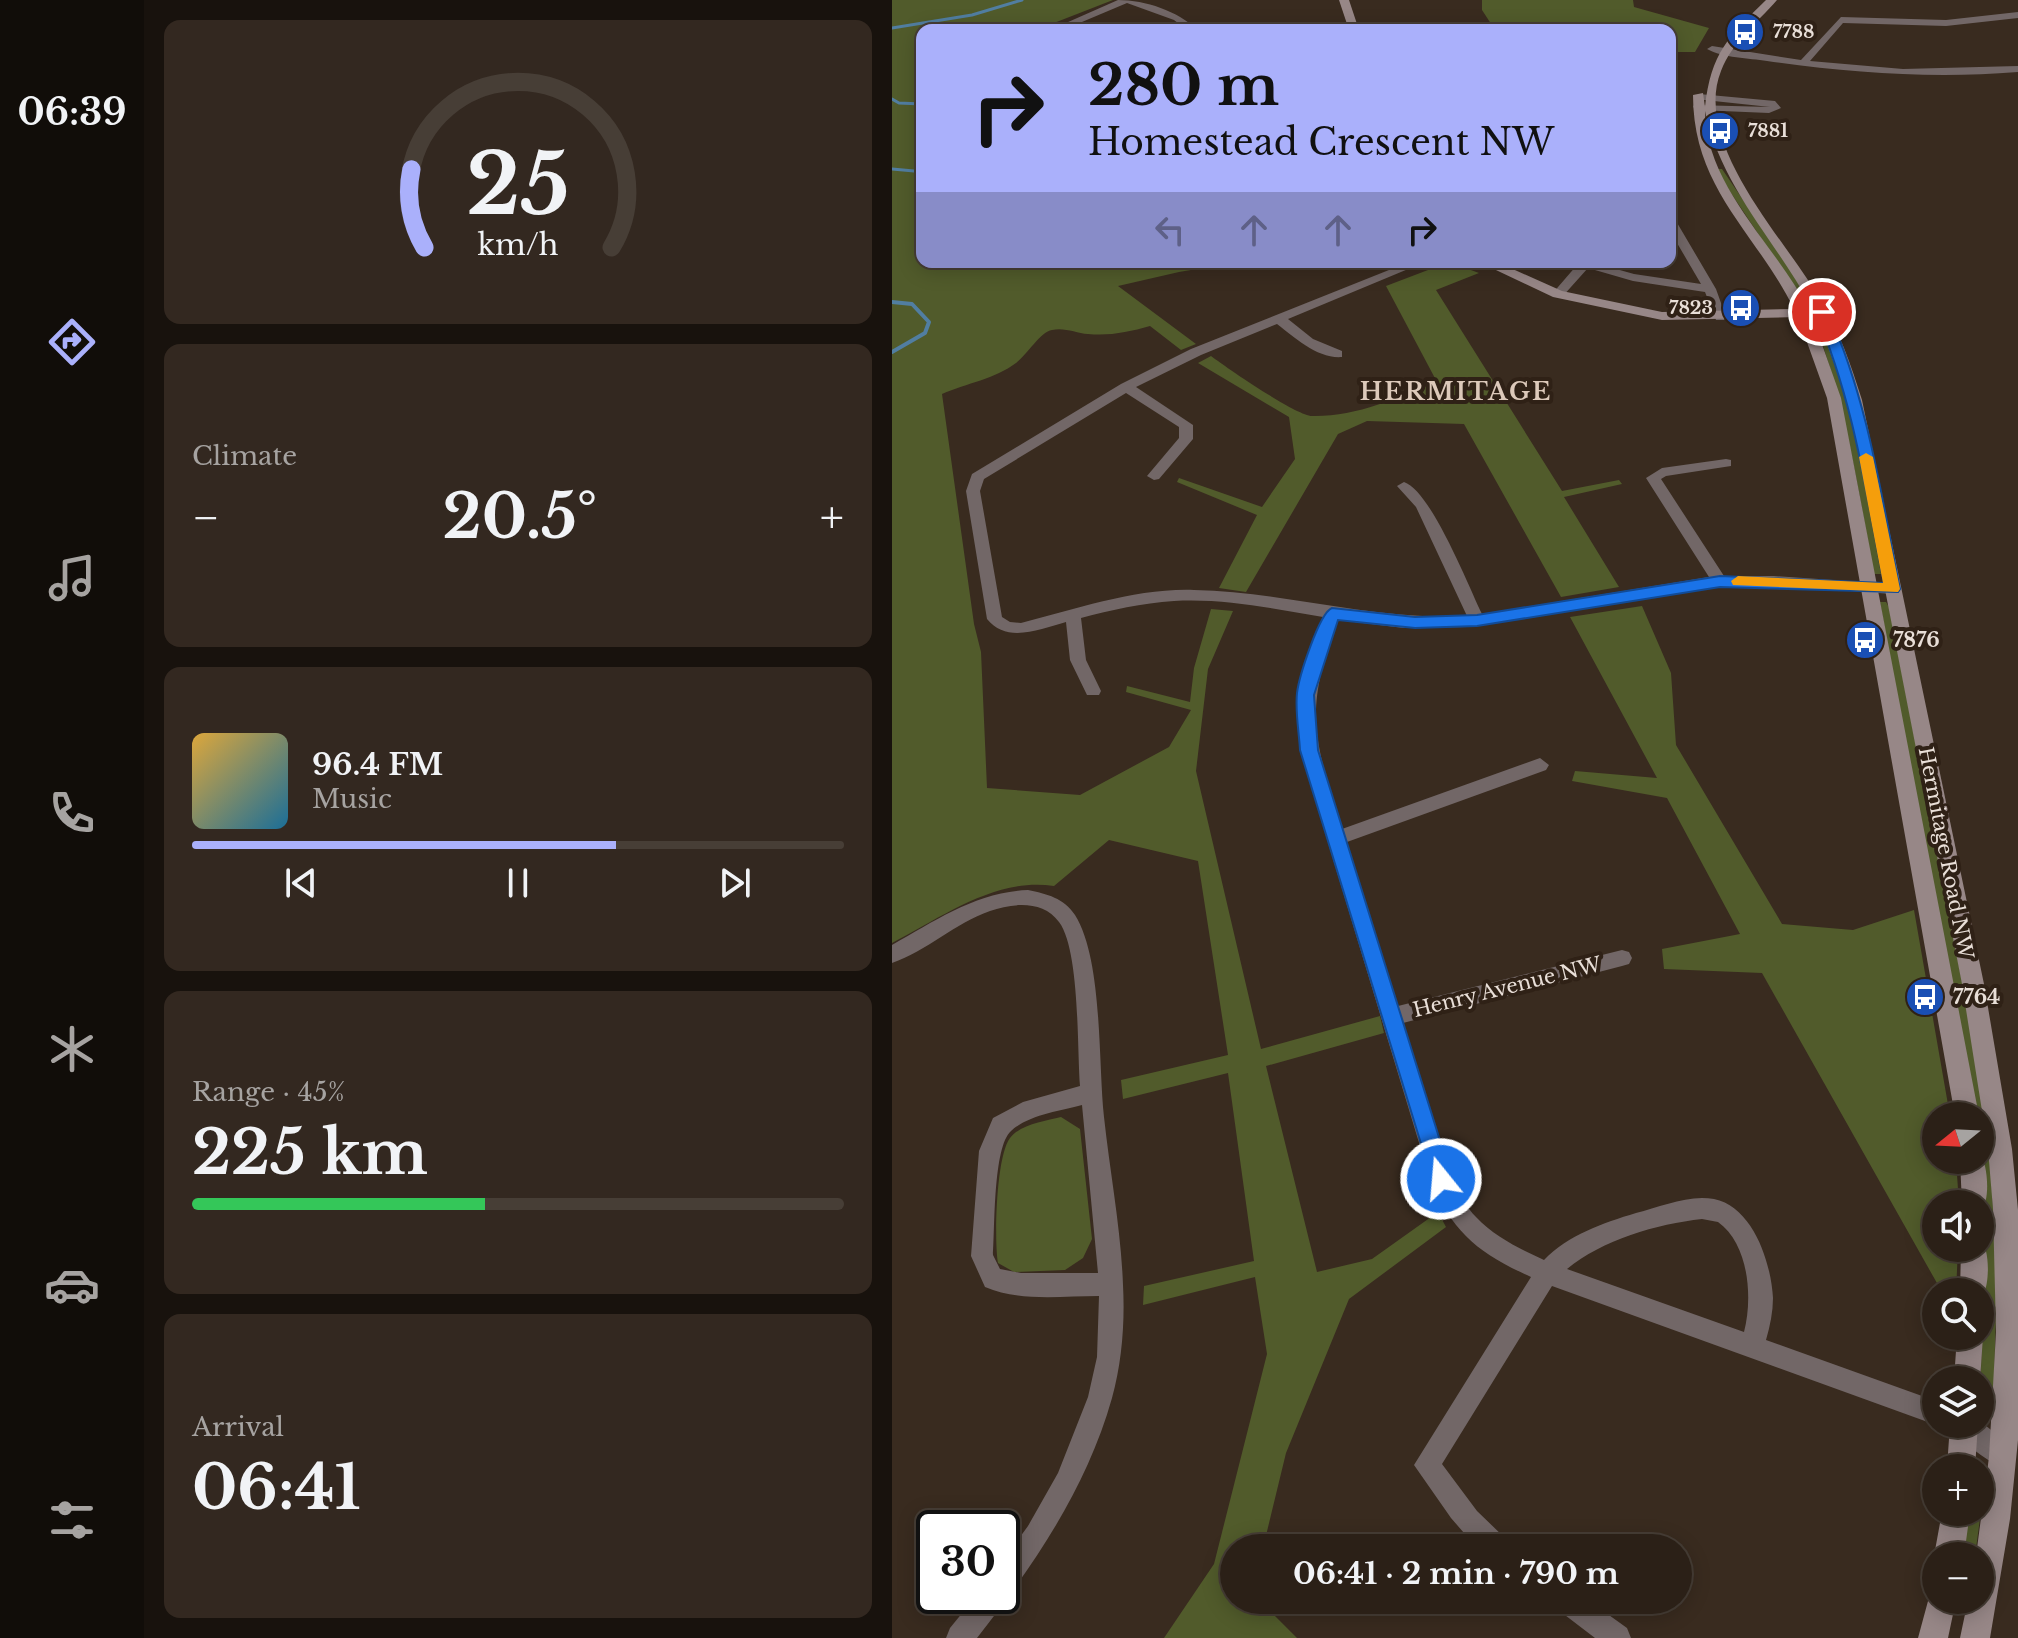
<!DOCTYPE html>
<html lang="en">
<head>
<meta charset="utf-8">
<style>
  :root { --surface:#2b2017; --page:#332820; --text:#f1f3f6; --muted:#a6a3a1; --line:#473e36; --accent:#aab0fb }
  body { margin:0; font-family:"Libre Baskerville",serif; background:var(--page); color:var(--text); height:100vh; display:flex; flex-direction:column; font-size:30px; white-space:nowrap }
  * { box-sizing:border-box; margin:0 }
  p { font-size:26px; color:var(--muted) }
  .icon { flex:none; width:44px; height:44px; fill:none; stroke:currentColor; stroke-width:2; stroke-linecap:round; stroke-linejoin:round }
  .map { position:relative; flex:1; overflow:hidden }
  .sheet { display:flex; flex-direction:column; gap:20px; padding:20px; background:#18120d; width:748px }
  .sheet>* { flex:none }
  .hud { position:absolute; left:24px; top:24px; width:760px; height:244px; border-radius:16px; box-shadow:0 4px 20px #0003,0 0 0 2px var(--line); background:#aab0fb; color:#111; overflow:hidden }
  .needle { width:52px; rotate:252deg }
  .controls { position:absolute; left:1030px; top:1102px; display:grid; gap:16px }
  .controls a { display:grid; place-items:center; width:72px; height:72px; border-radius:50%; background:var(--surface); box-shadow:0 4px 20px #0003,0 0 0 2px var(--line); font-size:40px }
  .speed { position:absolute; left:24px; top:1510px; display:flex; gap:16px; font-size:40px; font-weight:700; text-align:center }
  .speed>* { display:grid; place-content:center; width:104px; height:104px; border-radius:50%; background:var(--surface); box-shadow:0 4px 20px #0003,0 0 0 2px var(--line); line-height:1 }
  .speed .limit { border:4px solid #111; border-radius:12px; background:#fff; color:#111 }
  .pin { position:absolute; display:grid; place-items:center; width:68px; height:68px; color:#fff; margin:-34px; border:4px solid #fff; border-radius:50%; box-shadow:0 2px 8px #0007 }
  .me { position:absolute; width:88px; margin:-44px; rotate:343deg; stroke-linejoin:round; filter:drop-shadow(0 0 6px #0008) }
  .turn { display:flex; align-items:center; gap:28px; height:168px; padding:0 40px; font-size:36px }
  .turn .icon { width:104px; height:104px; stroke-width:2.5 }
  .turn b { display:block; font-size:56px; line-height:68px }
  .lanes { display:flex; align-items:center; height:76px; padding:0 40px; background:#0003; justify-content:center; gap:40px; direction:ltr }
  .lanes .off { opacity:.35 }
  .big { font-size:60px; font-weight:800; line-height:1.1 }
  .sheet .widget { flex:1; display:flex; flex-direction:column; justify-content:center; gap:12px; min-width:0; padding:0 28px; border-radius:16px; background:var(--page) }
  .sheet .dial { align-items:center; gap:0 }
  .dial svg { height:208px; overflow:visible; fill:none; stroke:var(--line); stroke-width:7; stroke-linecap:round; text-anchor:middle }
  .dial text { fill:var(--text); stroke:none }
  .song { display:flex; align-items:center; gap:24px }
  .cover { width:96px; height:96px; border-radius:12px; background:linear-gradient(135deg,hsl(40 70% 55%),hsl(200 70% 35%)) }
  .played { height:8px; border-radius:4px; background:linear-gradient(90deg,var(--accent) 65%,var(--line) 65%) }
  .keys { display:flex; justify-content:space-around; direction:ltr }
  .heat { display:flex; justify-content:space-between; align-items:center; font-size:44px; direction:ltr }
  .charge { height:12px; border-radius:6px; background:linear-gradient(90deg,#34c759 45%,var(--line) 0) }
  .trip { position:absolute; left:328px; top:1534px; width:472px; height:80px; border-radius:40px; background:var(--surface); box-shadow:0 4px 20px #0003,0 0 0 2px var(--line); font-weight:800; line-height:80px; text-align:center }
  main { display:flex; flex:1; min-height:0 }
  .tabs { display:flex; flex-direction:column; width:144px; justify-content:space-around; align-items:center; background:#110d09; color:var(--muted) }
  .tabs .icon { width:56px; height:56px }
  .tabs .active { color:var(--accent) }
  .tabs b { font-size:36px; color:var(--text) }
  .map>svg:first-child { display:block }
  .green { fill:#515b2b }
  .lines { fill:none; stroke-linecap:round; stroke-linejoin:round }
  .stream-far1 { stroke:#517ea1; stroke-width:3 }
  .stream { stroke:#517ea1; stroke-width:4 }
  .street { fill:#726767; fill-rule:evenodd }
  .secondary { fill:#978787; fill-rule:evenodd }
  .route { fill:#1a73e8; stroke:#114b97; stroke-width:2 }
  .slow { fill:#f59e0b }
  .labels { text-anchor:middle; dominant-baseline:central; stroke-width:8; stroke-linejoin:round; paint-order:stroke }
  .far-poi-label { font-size:18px; font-weight:bold; fill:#e9dfd8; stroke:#2f2116; text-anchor:start }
  .poi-label { font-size:20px; font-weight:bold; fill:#e9dfd8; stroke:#2f2116; text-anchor:start }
  .street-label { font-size:20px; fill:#e9dfd8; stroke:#2f2116 }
  .far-district-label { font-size:24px; font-weight:bold; letter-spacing:2px; fill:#dcc9ba; stroke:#2f2116 }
</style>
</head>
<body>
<main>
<nav class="tabs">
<b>06:39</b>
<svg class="icon active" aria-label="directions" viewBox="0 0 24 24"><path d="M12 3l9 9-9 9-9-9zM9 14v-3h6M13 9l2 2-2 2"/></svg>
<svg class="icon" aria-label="music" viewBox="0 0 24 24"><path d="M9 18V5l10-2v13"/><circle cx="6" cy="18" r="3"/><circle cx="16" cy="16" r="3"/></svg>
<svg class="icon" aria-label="phone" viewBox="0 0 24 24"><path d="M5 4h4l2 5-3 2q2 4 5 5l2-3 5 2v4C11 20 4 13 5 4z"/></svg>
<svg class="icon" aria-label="climate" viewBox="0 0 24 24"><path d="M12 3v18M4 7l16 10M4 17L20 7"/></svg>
<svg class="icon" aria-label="car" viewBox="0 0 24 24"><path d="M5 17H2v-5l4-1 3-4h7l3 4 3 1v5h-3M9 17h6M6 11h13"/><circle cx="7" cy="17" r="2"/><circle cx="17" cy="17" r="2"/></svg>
<svg class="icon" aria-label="filters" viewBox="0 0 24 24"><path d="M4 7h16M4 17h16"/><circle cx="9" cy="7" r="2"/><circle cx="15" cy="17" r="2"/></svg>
</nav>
<section class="sheet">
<div class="widget dial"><svg viewBox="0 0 100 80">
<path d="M14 69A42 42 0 1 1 86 69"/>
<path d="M14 69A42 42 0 0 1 9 39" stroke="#aab0fb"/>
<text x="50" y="56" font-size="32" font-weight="700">25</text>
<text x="50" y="72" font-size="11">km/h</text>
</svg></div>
<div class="widget"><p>Climate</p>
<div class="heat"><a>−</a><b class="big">20.5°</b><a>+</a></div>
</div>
<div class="widget">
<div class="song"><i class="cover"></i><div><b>96.4 FM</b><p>Music</p></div></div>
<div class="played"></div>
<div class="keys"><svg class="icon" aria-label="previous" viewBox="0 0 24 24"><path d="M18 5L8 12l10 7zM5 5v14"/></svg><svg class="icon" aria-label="pause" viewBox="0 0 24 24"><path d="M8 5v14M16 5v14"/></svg><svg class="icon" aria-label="next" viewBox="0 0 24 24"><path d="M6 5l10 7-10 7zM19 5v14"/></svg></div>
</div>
<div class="widget"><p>Range · 45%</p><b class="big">225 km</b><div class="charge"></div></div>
<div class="widget"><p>Arrival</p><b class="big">06:41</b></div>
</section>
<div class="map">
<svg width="1126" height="1638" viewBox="0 0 1126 1638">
  <rect width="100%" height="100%" fill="#392b1f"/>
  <!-- green -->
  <path class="green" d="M 0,0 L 221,0 L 144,30 L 30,30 L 30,262 L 347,262 L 287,272 L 226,286 L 304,344 L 289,350 L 258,326 C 237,332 218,336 196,334 C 184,333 172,327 160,330 C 149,331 135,355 124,363 C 103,379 75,383 50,394 L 82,624 L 89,652 L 95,788 L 188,795 L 277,747 L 299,710 L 234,692 L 235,686 L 298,702 L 302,668 L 319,609 L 341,611 L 316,669 L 304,771 L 369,1049 L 488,1016 L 492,1033 L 374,1066 L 425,1272 L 480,1259 L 546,1212 L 554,1227 L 457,1299 L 394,1453 L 371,1548 L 342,1548 L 342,1600 L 367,1600 L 405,1638 L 272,1638 L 322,1564 L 375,1354 L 363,1277 L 251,1305 L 252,1286 L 362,1261 L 336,1073 L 231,1099 L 229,1080 L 336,1055 L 306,861 L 217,840 L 162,886 C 104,877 50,917 0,943 Z
    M 590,0 L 741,0 L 742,7 L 817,28 L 803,52 L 778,52 L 778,30 L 603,30 L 590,10 Z
    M 826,169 L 830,169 L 900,272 L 915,300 L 911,301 L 831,181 Z
    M 557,262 L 587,273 L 544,290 L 670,491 L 727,480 L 730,484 L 672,497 L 727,587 L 669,597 L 572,424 L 475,421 L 446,434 L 354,592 L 327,588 L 365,515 L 285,482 L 287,478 L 370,507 L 403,459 L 397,417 L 306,363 L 319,356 C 335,368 403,415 420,416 C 463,417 506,398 545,382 L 494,286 Z
    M 923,324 L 931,328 L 951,381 L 960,417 L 989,574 L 982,574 C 966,490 954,404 923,324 Z
    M 988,602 L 994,602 L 997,607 L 1073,997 L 1097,1140 L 1105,1276 L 1102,1382 L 1098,1400 L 1088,1396 L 1092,1283 L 1088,1116 L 1082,1116 Z
    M 750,606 L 779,673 L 784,745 L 890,924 L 961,930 L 1022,910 L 1058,1116 L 1044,1116 L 1044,1160 L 1064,1160 L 1067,1204 L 1044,1204 L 1044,1248 L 1066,1248 L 1064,1292 L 1050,1292 L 870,973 L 772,969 L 770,949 L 848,934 L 775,798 L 680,781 L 683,771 L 765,778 L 678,617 Z
    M 169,1117 L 188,1129 L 200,1239 L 191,1258 L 173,1270 L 122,1272 L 106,1263 C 102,1241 104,1156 118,1138 C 129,1124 153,1121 169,1117 Z
    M 1079,1463 L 1091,1467 L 1091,1496 L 1083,1556 L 1066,1556 L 1073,1512 L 1088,1512 L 1088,1468 L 1078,1468 Z"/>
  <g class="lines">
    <!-- stream-far1 -->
    <path class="stream-far1" d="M 0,28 L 80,15 L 130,0
      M 0,99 L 7,103 L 30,104
      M 0,169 L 22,171 L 30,167"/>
    <!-- stream -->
    <path class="stream" d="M 0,302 L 20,304 L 37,322 L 33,333 L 0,352"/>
    <!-- street -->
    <path class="street" d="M 226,0 C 254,0 285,11 306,30 L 295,30 L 282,20 L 235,3 L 171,30 L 158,30 Z
      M 1126,12 L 1126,18 L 1054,26 L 951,23 L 918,61 L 1011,69 L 1126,66 L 1126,72 C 1041,79 959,73 875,61 C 857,58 831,58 815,49 L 820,46 L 909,60 L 949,17 L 1054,20 Z
      M 807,94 L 883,101 L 889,108 L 877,113 L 806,110 L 801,107 L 802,105 L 878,107 L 803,99 L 802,97 Z
      M 778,218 L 784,221 L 824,289 L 834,317 L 832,320 L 824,320 L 813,292 L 741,281 L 696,268 L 670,297 L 660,294 L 685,265 L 680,262 L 699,262 L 742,274 L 809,284 L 778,231 Z
      M 517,262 L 533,262 L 396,319 L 421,339 L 450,351 L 450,357 C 426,359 403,338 385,324 L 309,355 L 244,387 L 301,425 L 301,439 L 267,479 L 262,480 L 255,476 L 287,438 L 287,427 L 234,393 L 92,479 L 88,491 L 110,617 L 118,622 L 129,623 C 186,609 243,588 302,590 C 395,592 481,621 575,616 L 524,507 L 505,486 L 512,482 C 539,491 576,585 590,614 L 817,577 L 754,478 L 770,468 L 834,459 L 839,460 L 839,466 L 774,476 L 769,479 L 832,576 L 882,576 L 1000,584 L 1008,589 L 1000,594 L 906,587 L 835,586 L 778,593 L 644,617 L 576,627 L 512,628 L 446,620 C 411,712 422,739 450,829 L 648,758 L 657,765 L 654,770 L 455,842 L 506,1006 L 730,950 L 737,952 L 740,958 L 737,964 L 730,966 L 511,1023 C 527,1074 550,1181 584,1217 C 603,1237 628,1249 652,1260 C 676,1235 711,1223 744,1213 C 768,1207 797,1194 822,1199 C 861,1207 879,1262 881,1298 C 881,1312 878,1326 874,1340 L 1044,1401 L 1044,1424 L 1047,1424 L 1044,1425 L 660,1286 L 550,1464 L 585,1511 L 614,1539 L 618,1548 L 585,1548 L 559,1518 L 522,1465 L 639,1277 C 586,1253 561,1233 538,1179 L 408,750 C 402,702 414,661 431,617 C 382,609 332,598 282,601 C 250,603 219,610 189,618 L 194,660 L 209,691 L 207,695 L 195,695 L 178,660 L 174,622 C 148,629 115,644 95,619 L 74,491 L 80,474 L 229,384 L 299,349 ZM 810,1219 L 826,1222 C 857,1244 861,1298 852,1332 L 675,1269 C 710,1240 765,1224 810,1219 Z
      M 136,890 C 155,894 172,898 183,915 C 211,960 206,1062 212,1117 C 218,1173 229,1229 231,1285 C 233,1322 230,1362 220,1398 C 194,1490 141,1566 85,1638 L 54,1638 L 58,1628 L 84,1596 L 110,1596 L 110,1562 L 136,1526 L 166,1473 L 196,1397 L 205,1357 L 207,1296 C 169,1296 128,1302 93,1287 L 79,1256 L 87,1151 L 101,1118 L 131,1102 L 188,1086 C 185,1049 188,950 167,922 C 151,900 121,903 98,911 C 63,923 35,951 0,963 L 0,945 C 44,920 85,892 136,890 ZM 190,1105 L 206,1273 L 129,1273 L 108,1269 L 101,1255 C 103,1229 101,1147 119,1131 C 136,1115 168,1111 190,1105 Z
      M 1088,1421 L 1119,1446 L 1122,1455 L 1119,1464 L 1110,1467 C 1093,1460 1067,1441 1060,1424 L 1088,1424 Z
      M 661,1600 L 696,1600 L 735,1628 L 739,1638 L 703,1638 L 665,1609 Z"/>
    <!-- secondary -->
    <path class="secondary" d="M 447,0 L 457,0 L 467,30 L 457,30 Z
      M 874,0 L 885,0 C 864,24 841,41 829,71 C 800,144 894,240 928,299 C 947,330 959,365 970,400 L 1092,984 L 1120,1149 L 1126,1210 L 1126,1440 L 1118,1519 L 1098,1638 L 1068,1638 L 1076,1600 L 1088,1600 L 1088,1556 L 1084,1556 L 1097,1457 L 1104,1332 L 1101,1209 L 1096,1149 L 1070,984 L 956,400 L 924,315 L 920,316 L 949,398 L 1087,1116 L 1063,1116 L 935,398 L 906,317 L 770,320 L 661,297 L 587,262 L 605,262 L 670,291 L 770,312 L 902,309 C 864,232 801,189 801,95 L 811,93 L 813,107 C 819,53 836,37 874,0 ZM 813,111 C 830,189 883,239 920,308 L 916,308 C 883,244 814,187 813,111 Z
      M 1088,1152 C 1096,1166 1099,1201 1088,1213 L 1088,1204 L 1070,1204 L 1068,1160 L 1088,1160 Z
      M 1088,1238 C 1099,1250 1098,1289 1088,1302 L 1088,1292 L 1068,1292 L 1069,1248 L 1088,1248 Z
      M 1088,1328 L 1091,1336 L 1088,1381 L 1062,1380 L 1065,1336 L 1088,1336 Z
      M 1058,1424 L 1086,1424 L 1083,1468 L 1055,1468 Z
      M 1050,1512 L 1078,1512 L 1072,1556 L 1044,1556 L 1044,1560 L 1042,1556 Z
      M 1044,1587 L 1044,1600 L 1064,1600 L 1056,1638 L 1026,1638 L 1039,1590 Z"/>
  </g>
  <!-- route -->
  <path class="route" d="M 930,308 L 936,312 C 976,400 989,495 1008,589 L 1006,592 L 828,587 L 585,626 L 523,628 L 446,620 L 422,695 L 426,750 L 560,1179 L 557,1186 L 549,1189 L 542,1186 L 408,750 C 407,732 403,711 405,693 C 407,677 427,613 440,608 L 523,617 L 585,615 L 828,576 L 992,583 C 974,491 961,398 923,312 Z"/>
  <!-- slow -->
  <path class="slow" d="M 974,453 L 981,457 L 1008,589 L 1006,592 L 841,585 L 839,581 L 846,576 L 991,583 L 967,457 Z"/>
  <!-- icons -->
  <defs>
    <symbol id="bus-disc" viewBox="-11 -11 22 22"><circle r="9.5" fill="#1a4fb4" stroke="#2f2116"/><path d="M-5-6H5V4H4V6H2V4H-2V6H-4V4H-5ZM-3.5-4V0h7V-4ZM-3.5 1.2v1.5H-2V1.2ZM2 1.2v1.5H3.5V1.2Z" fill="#fff"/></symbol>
  </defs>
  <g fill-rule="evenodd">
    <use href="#bus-disc" x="831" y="10" width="44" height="44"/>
    <use href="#bus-disc" x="806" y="109" width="44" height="44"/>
    <use href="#bus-disc" x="827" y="286" width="44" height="44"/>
    <use href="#bus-disc" x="951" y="618" width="44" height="44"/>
    <use href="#bus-disc" x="1011" y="975" width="44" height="44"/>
  </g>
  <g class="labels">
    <!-- far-poi labels -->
    <g class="far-poi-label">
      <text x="881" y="32">7788</text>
      <text x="856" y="131">7881</text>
      <text x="821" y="308" text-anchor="end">7823</text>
    </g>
    <!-- poi labels -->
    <g class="poi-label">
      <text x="1001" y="640">7876</text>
      <text x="1061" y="997">7764</text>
    </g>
    <!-- street labels -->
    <g class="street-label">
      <text transform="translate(1054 853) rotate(79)">Hermitage Road NW</text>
      <text transform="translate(615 987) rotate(-14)">Henry Avenue NW</text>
    </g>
    <!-- far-district labels -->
    <g class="far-district-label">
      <text x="564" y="391">HERMITAGE</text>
    </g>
  </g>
</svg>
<div class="controls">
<a><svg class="needle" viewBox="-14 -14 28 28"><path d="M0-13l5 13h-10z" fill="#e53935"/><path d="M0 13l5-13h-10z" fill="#a6a3a1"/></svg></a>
<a><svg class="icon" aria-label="sound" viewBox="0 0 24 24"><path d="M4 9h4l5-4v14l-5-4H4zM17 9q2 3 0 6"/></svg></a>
<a><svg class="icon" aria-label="search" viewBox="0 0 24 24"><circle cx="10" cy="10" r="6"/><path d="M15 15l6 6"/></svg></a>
<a><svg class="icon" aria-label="layers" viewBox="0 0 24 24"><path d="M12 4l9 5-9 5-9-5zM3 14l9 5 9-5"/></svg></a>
<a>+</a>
<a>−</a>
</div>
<div class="speed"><div class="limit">30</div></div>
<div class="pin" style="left:930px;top:312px;background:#d93025"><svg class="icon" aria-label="arrive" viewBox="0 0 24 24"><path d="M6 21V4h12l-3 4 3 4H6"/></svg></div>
<svg class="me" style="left:549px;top:1179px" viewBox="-20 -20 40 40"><circle r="17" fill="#1a73e8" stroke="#fff" stroke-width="3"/><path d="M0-11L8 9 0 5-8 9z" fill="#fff"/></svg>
<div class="trip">06:41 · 2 min · 790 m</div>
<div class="hud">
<div class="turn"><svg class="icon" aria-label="right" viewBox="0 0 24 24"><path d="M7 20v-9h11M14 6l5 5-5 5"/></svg><div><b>280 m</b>Homestead Crescent NW</div></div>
<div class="lanes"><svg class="icon off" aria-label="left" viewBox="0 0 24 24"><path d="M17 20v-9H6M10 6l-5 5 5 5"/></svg><svg class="icon off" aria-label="ahead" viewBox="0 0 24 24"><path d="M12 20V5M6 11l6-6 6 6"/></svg><svg class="icon off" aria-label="ahead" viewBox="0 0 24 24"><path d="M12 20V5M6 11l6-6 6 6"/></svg><svg class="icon" aria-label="right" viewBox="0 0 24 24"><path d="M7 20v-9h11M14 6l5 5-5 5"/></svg></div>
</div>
</div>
</main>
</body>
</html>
